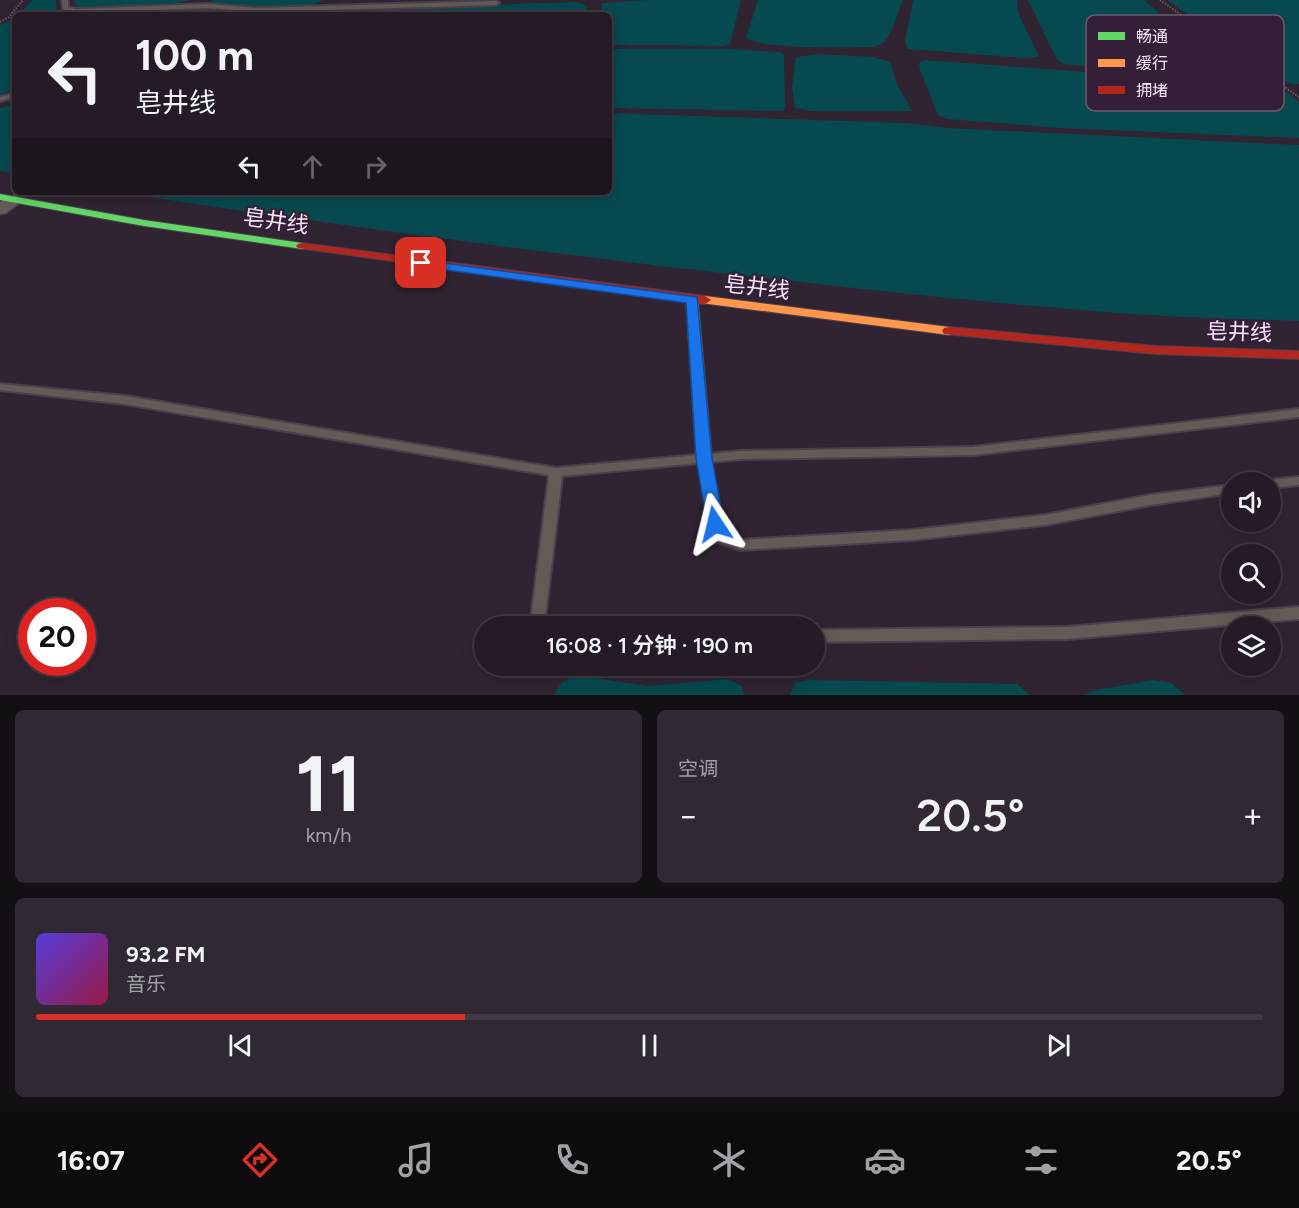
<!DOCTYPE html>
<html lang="zh">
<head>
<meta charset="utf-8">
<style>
  :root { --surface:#241b26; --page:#302832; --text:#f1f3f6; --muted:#a3a1a7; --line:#413943; --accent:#d93025 }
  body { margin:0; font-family:Figtree,"Noto Sans SC",sans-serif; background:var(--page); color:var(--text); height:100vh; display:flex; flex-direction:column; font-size:22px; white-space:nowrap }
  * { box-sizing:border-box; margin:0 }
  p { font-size:20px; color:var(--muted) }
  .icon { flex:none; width:33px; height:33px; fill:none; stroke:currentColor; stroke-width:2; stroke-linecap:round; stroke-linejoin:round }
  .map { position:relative; height:695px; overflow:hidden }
  .panel { display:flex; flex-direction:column; gap:15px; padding:15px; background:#140f15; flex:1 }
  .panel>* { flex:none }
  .guide { position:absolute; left:12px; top:12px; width:600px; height:183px; border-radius:9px; box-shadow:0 3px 15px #0003,0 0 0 2px var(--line); background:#241b26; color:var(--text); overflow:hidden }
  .buttons { position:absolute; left:1221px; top:472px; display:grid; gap:12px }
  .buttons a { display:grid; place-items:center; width:60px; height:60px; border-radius:50%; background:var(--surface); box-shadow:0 3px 15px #0003,0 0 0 2px var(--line); font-size:30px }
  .speed { position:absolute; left:18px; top:598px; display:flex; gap:12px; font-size:30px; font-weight:700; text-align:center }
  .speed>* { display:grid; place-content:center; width:78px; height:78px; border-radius:50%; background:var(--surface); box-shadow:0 3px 15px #0003,0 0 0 2px var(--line); line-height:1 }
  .speed .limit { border:9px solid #d22; background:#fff; color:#111 }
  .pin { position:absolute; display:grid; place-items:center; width:51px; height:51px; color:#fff; margin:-26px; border-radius:12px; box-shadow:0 3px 9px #0006 }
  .me { position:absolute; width:66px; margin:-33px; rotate:350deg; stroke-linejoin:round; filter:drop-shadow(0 0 4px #0008) }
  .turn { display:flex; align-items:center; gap:21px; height:126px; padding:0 24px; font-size:27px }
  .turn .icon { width:78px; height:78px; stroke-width:2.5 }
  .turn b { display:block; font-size:42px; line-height:51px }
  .lanes { display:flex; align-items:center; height:57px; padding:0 24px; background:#0003; justify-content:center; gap:30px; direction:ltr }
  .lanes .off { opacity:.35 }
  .big { font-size:45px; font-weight:600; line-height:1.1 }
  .panel .widget { flex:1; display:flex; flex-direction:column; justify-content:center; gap:9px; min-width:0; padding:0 21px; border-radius:9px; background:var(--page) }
  .panel .dial { align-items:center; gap:0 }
  .dial b { font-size:78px; line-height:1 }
  .song { display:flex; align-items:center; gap:18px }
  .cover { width:72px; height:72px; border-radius:9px; background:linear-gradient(135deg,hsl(250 70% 55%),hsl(340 70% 35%)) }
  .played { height:6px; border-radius:3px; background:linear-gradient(90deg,var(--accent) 35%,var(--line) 35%) }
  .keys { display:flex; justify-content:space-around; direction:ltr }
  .heat { display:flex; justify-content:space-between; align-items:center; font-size:33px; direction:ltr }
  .panel .tiles { flex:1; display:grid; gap:15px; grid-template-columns:1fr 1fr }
  .widget:last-child { grid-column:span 2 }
  .trip { position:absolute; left:474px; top:616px; width:351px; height:60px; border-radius:30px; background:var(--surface); box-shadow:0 3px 15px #0003,0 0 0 2px var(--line); font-weight:600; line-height:60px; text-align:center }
  .tab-bar { display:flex; height:96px; justify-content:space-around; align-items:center; background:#0e0b0f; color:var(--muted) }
  .tab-bar .icon { width:42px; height:42px }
  .tab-bar .on { color:var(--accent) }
  .tab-bar b { font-size:27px; color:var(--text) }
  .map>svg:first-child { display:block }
  .water { fill:#06494f }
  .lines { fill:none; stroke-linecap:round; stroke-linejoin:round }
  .lane-casing { stroke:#4b404d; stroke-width:4 }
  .street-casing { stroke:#4b404d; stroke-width:3 }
  .fast-casing { stroke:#4b404d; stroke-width:2 }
  .slow-casing { stroke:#4b404d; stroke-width:2 }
  .jam-casing { stroke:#4b404d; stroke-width:2 }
  .path { stroke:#655d5e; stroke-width:2; stroke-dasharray:1.5 1.5; stroke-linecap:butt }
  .lane { fill:#635b56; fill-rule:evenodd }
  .street { fill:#635b56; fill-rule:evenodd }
  .fast { fill:#63d668; fill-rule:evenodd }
  .slow { fill:#ff974d; fill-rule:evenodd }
  .jam { fill:#b3261e; fill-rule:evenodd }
  .route { fill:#1a73e8; stroke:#114b97; stroke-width:1.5 }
  .labels { text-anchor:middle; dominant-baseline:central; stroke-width:4.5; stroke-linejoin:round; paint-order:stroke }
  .street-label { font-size:22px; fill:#f6e7f8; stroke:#341e38 }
  .key { fill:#341e38; stroke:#6e5a72; stroke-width:1.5 }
  .key-label { font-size:16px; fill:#f6e7f8 }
</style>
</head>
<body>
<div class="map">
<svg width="1299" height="695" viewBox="0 0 1299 695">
  <rect width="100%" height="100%" fill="#302432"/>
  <!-- water -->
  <path class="water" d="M 32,0 L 56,0 L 57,13 L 61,15 C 91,13 225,2 243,15 L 19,15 Z
    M 74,0 L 190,0 L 178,3 L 87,8 L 76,6 Z
    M 213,0 L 322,0 C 309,13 238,4 217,3 L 211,2 Z
    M 648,0 L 741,0 L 730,44 L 724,46 L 609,45 L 609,15 L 600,15 L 602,3 Z
    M 758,0 L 903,0 C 895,16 893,44 873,47 C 847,47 765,50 746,38 Z
    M 913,0 L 1017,0 L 1018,12 L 1039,57 L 1023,58 L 908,49 L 905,42 Z
    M 1028,0 L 1144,0 L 1192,41 L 1240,69 L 1238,73 L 1209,76 L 1064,64 L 1057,60 Z
    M 1167,0 L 1299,0 L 1299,84 L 1291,84 L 1280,79 Z
    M 576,2 L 588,6 L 585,15 L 403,15 L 407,10 L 424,7 Z
    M 367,11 L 380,12 L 382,15 L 268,15 Z
    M 15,19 L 15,88 L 0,95 L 0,25 Z
    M 609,49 L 731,49 L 780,52 L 784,55 L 785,108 L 783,111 L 609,108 Z
    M 818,54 L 874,57 L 890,62 L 897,84 L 912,111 L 811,111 L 795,108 L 792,87 L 796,57 Z
    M 926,60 L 1271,86 L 1286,92 L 1299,102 L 1299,138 L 1059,128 L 948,119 L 938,115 L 919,67 L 920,62 Z
    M 15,104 L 15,174 L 0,171 L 0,108 Z
    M 609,113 L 904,123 L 948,128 L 1299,145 L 1299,321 C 1243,319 1187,318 1132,314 C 1018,306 905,294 792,281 C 566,256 341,226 116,192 L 609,192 Z
    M 576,675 L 648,686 L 728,679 L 742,686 L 744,695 L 554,695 L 562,682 Z
    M 808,680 L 1017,684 L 1030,695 L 790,695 L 795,683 Z
    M 1153,680 L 1171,683 L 1186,695 L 1083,695 L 1096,690 Z"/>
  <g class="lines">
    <defs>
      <path id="lane" d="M 62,0 L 68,0 L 68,7 L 75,9 L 208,4 L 258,8 L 496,1 L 499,3 L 496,5 L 258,12 L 208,8 L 75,13 L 63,9 Z
        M 15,93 L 15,97 L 0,101 L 0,97 Z
        M 0,384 L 125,396 L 556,468 L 741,451 L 973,447 L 1299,409 L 1299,417 L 973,455 L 741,459 L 711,462 L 725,535 L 740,540 L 912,530 L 1045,515 L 1150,495 L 1232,485 L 1232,493 L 1150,505 L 1045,525 L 912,540 L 740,550 L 714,541 L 712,538 L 699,463 L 562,476 L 545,619 L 546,627 L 532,627 L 531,619 L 549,475 L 125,404 L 0,390 Z
        M 1299,477 L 1299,485 L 1270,488 L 1270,483 L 1264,483 L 1270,480 Z
        M 1299,607 L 1299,619 L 1067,639 L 814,642 L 814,630 L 1067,627 Z"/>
      <path id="street" d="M 15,195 L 23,200 L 6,213 L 0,214 L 0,202 Z"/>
      <path id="fast" d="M 0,194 L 144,220 L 302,243 L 308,246 L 302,249 L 144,226 L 0,200 Z
        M 692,296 L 698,300 L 712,458 L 709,462 L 699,462 L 696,458 L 686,300 Z"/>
      <path id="slow" d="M 705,296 L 949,327 L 956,331 L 949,335 L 701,303 L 699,300 Z"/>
      <path id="jam" d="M 302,243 L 705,296 L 711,300 L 705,304 L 298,248 L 296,246 L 298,244 Z
        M 949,327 L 1156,346 L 1299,351 L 1299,359 L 1156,354 L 944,334 L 942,331 L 944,328 Z"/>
    </defs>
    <!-- lane casing -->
    <use href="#lane" class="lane-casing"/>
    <!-- street casing -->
    <use href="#street" class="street-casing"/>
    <!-- fast casing -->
    <use href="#fast" class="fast-casing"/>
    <!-- slow casing -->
    <use href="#slow" class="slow-casing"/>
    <!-- jam casing -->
    <use href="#jam" class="jam-casing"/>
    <!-- path -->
    <path class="path" d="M 1160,0 L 1299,97
      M 0,22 L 9,17 L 23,0"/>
    <!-- lane -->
    <use href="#lane" class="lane"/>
    <!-- street -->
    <use href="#street" class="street"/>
    <!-- fast -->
    <use href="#fast" class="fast"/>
    <!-- slow -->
    <use href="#slow" class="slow"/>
    <!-- jam -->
    <use href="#jam" class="jam"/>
  </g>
  <!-- route -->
  <path class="route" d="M 421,260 L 697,297 L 712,458 L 724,524 L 721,528 L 715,530 L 709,528 L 707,524 L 696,458 L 686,303 L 417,266 L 417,261 Z"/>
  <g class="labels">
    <!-- street labels -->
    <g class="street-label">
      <text transform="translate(276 221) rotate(8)">皂井线</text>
      <text transform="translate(757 287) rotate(7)">皂井线</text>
      <text transform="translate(1239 332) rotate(2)">皂井线</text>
    </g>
  </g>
  <!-- legend -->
  <rect x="1086" y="15" width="198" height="96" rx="9" class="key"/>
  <rect x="1098" y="32" width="27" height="8" fill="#63d668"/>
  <rect x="1098" y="59" width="27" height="8" fill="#ff974d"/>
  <rect x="1098" y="86" width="27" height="8" fill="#b3261e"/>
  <g class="key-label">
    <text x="1136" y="42">畅通</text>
    <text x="1136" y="69">缓行</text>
    <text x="1136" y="96">拥堵</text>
  </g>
</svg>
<div class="buttons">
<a><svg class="icon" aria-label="sound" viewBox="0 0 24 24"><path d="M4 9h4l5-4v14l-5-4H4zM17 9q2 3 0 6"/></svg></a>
<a><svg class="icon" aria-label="search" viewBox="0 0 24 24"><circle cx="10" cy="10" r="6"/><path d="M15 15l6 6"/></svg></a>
<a><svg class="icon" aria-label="layers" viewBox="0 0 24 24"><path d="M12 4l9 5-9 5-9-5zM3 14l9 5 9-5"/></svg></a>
</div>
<div class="speed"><div class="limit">20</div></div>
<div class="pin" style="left:421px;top:263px;background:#d93025"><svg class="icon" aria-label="arrive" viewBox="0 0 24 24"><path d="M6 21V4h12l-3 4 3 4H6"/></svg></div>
<svg class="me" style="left:715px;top:524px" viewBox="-20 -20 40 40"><path d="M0-17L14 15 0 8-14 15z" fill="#1a73e8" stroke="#fff" stroke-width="4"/></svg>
<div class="trip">16:08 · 1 分钟 · 190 m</div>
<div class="guide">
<div class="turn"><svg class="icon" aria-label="left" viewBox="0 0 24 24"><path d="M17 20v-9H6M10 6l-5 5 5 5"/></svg><div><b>100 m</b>皂井线</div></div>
<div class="lanes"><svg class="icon" aria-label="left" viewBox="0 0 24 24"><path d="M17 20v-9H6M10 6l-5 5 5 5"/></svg><svg class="icon off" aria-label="ahead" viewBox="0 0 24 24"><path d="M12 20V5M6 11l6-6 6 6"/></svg><svg class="icon off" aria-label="right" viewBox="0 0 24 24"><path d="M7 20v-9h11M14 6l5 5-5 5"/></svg></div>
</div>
</div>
<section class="panel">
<div class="tiles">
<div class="widget dial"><b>11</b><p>km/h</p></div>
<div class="widget"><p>空调</p>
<div class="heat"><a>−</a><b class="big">20.5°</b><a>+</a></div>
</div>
<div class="widget">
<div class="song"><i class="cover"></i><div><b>93.2 FM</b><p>音乐</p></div></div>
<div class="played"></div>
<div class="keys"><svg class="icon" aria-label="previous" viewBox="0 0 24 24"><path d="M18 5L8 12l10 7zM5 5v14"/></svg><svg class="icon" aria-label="pause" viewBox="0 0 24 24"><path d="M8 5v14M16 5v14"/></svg><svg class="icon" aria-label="next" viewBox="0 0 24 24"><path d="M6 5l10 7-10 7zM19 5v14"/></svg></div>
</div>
</div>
</section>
<nav class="tab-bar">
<b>16:07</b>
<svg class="icon on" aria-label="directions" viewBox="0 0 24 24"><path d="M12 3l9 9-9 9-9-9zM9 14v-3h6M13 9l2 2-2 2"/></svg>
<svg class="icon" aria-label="music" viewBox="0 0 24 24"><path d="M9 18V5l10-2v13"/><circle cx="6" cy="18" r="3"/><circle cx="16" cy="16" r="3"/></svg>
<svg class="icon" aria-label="phone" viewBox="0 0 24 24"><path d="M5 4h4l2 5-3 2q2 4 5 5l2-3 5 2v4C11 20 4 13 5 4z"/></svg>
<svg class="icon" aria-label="climate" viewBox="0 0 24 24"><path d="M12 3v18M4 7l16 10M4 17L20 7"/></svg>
<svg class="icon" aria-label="car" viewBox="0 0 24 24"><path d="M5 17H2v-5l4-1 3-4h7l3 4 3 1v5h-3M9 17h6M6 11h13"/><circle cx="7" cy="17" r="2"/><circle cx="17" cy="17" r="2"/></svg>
<svg class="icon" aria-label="filters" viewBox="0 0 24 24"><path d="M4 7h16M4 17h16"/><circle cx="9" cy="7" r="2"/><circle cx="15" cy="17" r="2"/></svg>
<b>20.5°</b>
</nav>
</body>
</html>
